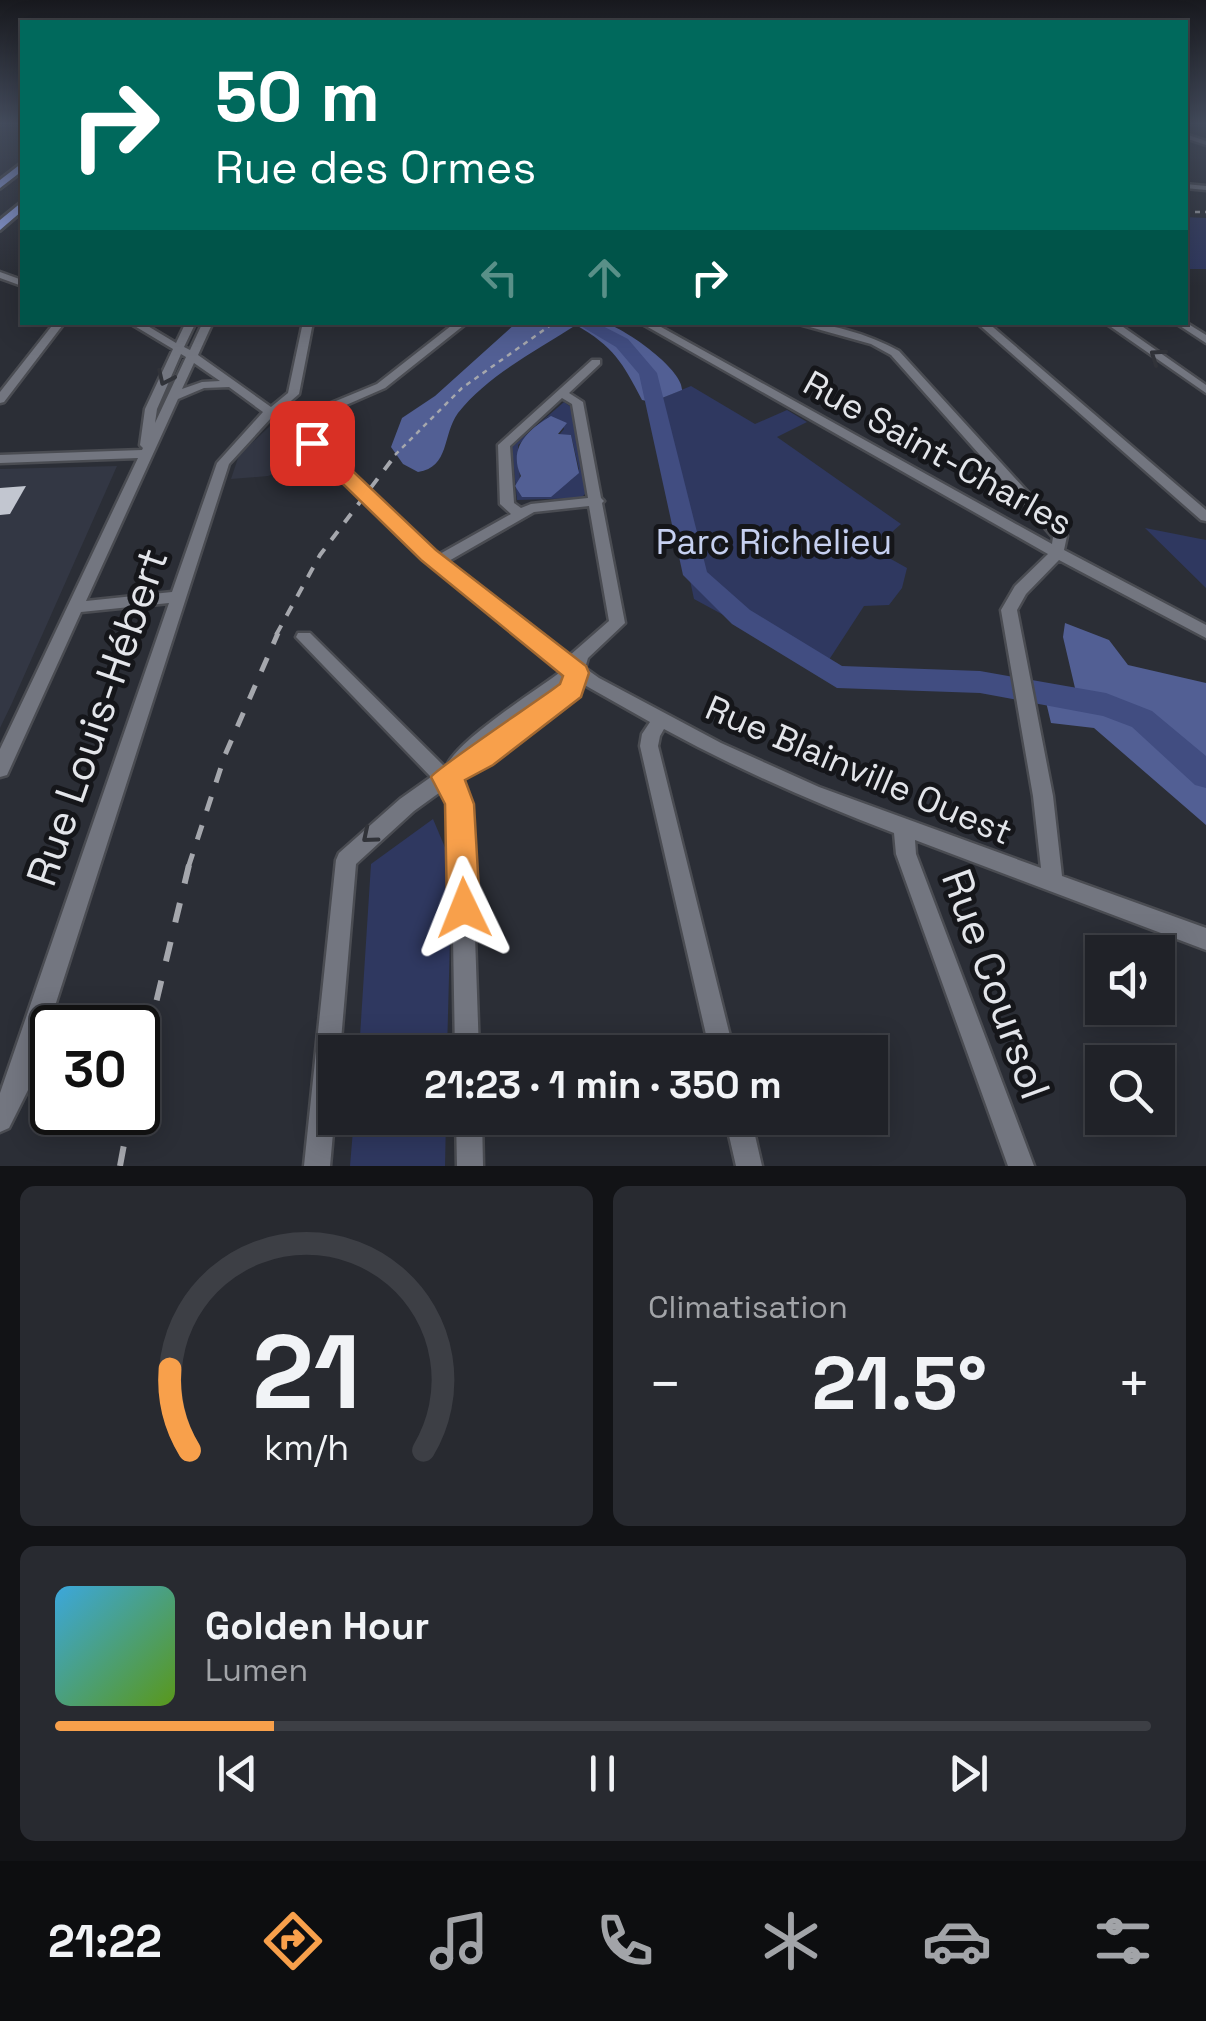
<!DOCTYPE html>
<html lang="fr">
<head>
<meta charset="utf-8">
<style>
  :root { --surface:#202228; --page:#282a30; --text:#f1f3f6; --muted:#a2a4a8; --line:#3d3f45; --accent:#f8a04b }
  body { margin:0; font-family:"Space Grotesk",sans-serif; background:var(--page); color:var(--text); height:100vh; display:flex; flex-direction:column; font-size:38px; white-space:nowrap }
  * { box-sizing:border-box; margin:0 }
  p { font-size:32px; color:var(--muted) }
  .icon { flex:none; width:55px; height:55px; fill:none; stroke:currentColor; stroke-width:2; stroke-linecap:round; stroke-linejoin:round }
  .map { position:relative; height:1166px; overflow:hidden }
  .drawer { display:flex; flex-direction:column; gap:20px; padding:20px; background:#121316; flex:1 }
  .drawer>* { flex:none }
  .guide { position:absolute; left:20px; top:20px; width:1168px; height:305px; border-radius:0px; box-shadow:0 5px 25px #0003,0 0 0 2px var(--line); background:#00695c; color:#fff; overflow:hidden }
  .tools { position:absolute; left:1085px; top:935px; display:grid; gap:20px }
  .tools a { display:grid; place-items:center; width:90px; height:90px; border-radius:0px; background:var(--surface); box-shadow:0 5px 25px #0003,0 0 0 2px var(--line); font-size:50px }
  .speed { position:absolute; left:30px; top:1005px; display:flex; gap:20px; font-size:50px; font-weight:700; text-align:center }
  .speed>* { display:grid; place-content:center; width:130px; height:130px; border-radius:50%; background:var(--surface); box-shadow:0 5px 25px #0003,0 0 0 2px var(--line); line-height:1 }
  .speed .limit { border:5px solid #111; border-radius:15px; background:#fff; color:#111 }
  .pin { position:absolute; display:grid; place-items:center; width:85px; height:85px; color:#fff; margin:-42px; border-radius:20px; box-shadow:0 5px 15px #0006 }
  .me { position:absolute; width:110px; margin:-55px; rotate:358deg; stroke-linejoin:round; filter:drop-shadow(0 0 8px #0008) }
  .turn { display:flex; align-items:center; gap:35px; height:210px; padding:0 30px; font-size:45px }
  .turn .icon { width:130px; height:130px; stroke-width:2.5 }
  .turn b { display:block; font-size:70px; line-height:85px }
  .lanes { display:flex; align-items:center; height:95px; padding:0 30px; background:#0003; justify-content:center; gap:50px; direction:ltr }
  .lanes .off { opacity:.35 }
  .big { font-size:75px; font-weight:600; line-height:1.1 }
  .drawer .tile { flex:1; display:flex; flex-direction:column; justify-content:center; gap:15px; min-width:0; padding:0 35px; border-radius:15px; background:var(--page) }
  .drawer .dial { align-items:center; gap:0 }
  .dial svg { height:260px; overflow:visible; fill:none; stroke:var(--line); stroke-width:7; stroke-linecap:round; text-anchor:middle }
  .dial text { fill:var(--text); stroke:none }
  .song { display:flex; align-items:center; gap:30px }
  .cover { width:120px; height:120px; border-radius:15px; background:linear-gradient(135deg,hsl(200 70% 55%),hsl(90 70% 35%)) }
  .played { height:10px; border-radius:5px; background:linear-gradient(90deg,var(--accent) 20%,var(--line) 20%) }
  .keys { display:flex; justify-content:space-around; direction:ltr }
  .heat { display:flex; justify-content:space-between; align-items:center; font-size:55px; direction:ltr }
  .drawer .tiles { flex:1; display:grid; gap:20px; grid-template-columns:1fr 1fr }
  .tile:last-child { grid-column:span 2 }
  .trip { position:absolute; left:318px; top:1035px; width:570px; height:100px; border-radius:0px; background:var(--surface); box-shadow:0 5px 25px #0003,0 0 0 2px var(--line); font-weight:600; line-height:100px; text-align:center }
  .dock { display:flex; height:160px; justify-content:space-around; align-items:center; background:#0d0e10; color:var(--muted) }
  .dock .icon { width:70px; height:70px }
  .dock .current { color:var(--accent) }
  .dock b { font-size:45px; color:var(--text) }
  .map>svg:first-child { display:block }
  .built { fill:#333744 }
  .green { fill:#2f3860; fill-rule:evenodd }
  .forest { fill:#525f94 }
  .lines { fill:none; stroke-linecap:round; stroke-linejoin:round }
  .river { fill:#414d81; fill-rule:evenodd }
  .building { fill:#c2c6d0 }
  .minor-casing { stroke:#4a4c52; stroke-width:5 }
  .highway-casing { stroke:#4a4c52; stroke-width:6 }
  .minor { fill:#737680; fill-rule:evenodd }
  .highway { fill:#96a9ee; fill-rule:evenodd }
  .rail-far3 { stroke:#a5a7ad; stroke-width:2.5; stroke-dasharray:5 5; stroke-linecap:butt }
  .rail-far2 { stroke:#a5a7ad; stroke-width:4; stroke-dasharray:11 11; stroke-linecap:butt }
  .rail-far1 { stroke:#a5a7ad; stroke-width:5; stroke-dasharray:15 15; stroke-linecap:butt }
  .rail { stroke:#a5a7ad; stroke-width:6; stroke-dasharray:20 20; stroke-linecap:butt }
  .oneway { stroke:#313339 }
  .route { fill:#f8a04b; stroke:#a16831; stroke-width:2.5 }
  .labels { text-anchor:middle; dominant-baseline:central; stroke-width:10; stroke-linejoin:round; paint-order:stroke }
  .street-label { font-size:35px; fill:#e3e5ea; stroke:#15161a }
  .park-label { font-size:35px; fill:#c6d0f0; stroke:#15161a }
  .near-street-label { font-size:42px; fill:#e3e5ea; stroke:#15161a }
</style>
</head>
<body>
<div class="map">
<svg width="1206" height="1166" viewBox="0 0 1206 1166">
  <rect width="100%" height="100%" fill="#2b2e36"/>
  <!-- built -->
  <path class="built" d="M 270,426 L 280,428 L 315,458 L 268,476 L 231,479 L 239,455 Z
    M 117,466 L 12,703 L 0,728 L 0,469 Z"/>
  <!-- green -->
  <path class="green" d="M 1185,217 L 1206,218 L 1206,269 L 1185,269 Z
    M 691,386 L 755,424 L 787,410 L 807,422 L 777,437 L 901,524 L 873,549 L 907,568 L 902,588 L 889,605 L 864,606 L 823,669 L 694,599 L 652,402 Z
    M 564,402 L 571,407 L 586,493 L 581,498 L 517,500 L 512,447 ZM 548,417 L 561,421 L 564,429 L 559,435 L 571,435 L 579,469 C 568,494 542,484 520,480 L 518,445 Z
    M 1145,528 L 1206,540 L 1206,588 Z
    M 433,819 L 452,864 L 447,1052 L 359,1052 L 371,864 Z
    M 354,1118 L 446,1118 L 445,1166 L 350,1166 Z"/>
  <!-- forest -->
  <path class="forest" d="M 516,323 C 543,322 575,318 602,322 C 622,326 683,369 682,390 L 652,402 L 642,400 C 623,363 613,346 576,325 C 536,351 488,375 458,413 C 442,435 450,467 418,472 L 403,464 L 391,447 L 402,418 L 435,396 Z
    M 551,416 L 567,423 L 558,434 L 571,435 L 579,473 L 551,497 L 522,497 L 515,486 L 521,476 C 508,449 527,430 551,416 Z
    M 1065,623 L 1109,640 L 1128,665 L 1206,683 L 1206,825 L 1094,728 L 1051,723 L 1042,685 L 1075,688 L 1063,637 Z"/>
  <g class="lines">
    <!-- river -->
    <path class="river" d="M 574,322 L 595,322 L 628,339 L 657,373 L 707,572 L 750,610 L 842,666 L 980,671 L 1106,693 L 1152,711 L 1206,756 L 1206,788 L 1195,785 L 1132,727 L 1103,716 L 980,693 L 837,688 L 732,624 L 683,575 L 639,374 L 616,347 Z"/>
  </g>
  <!-- building -->
  <path class="building" d="M 26,486 L 10,514 L 0,515 L 0,488 Z"/>
  <g class="lines">
    <defs>
      <path id="minor" d="M 1185,134 L 1206,141 L 1206,145 L 1185,138 Z
        M 1185,184 L 1206,186 L 1206,190 L 1185,188 Z
        M 0,272 L 22,280 L 22,286 L 0,278 Z
        M 55,322 L 65,322 L 4,402 L 0,403 L 0,392 Z
        M 128,322 L 141,322 L 176,343 L 186,322 L 196,322 L 184,347 L 190,350 L 203,322 L 213,322 L 198,355 L 271,407 L 288,393 L 303,322 L 313,322 L 299,394 L 278,412 L 290,420 L 377,384 L 456,322 L 468,322 L 385,388 L 298,426 L 438,555 L 511,514 L 500,504 L 498,445 L 592,360 L 600,360 L 600,364 L 569,393 L 583,402 L 601,498 L 604,501 L 602,503 L 625,623 L 588,658 L 585,668 L 599,678 L 721,743 L 819,787 L 1041,868 L 1033,796 L 1001,610 L 1015,586 L 1048,554 L 639,322 L 652,322 L 1052,544 L 1053,537 L 891,355 L 871,344 L 792,322 C 828,322 868,334 899,351 L 1065,533 L 1067,536 L 1064,550 L 1206,625 L 1206,638 L 1059,560 L 1026,594 L 1017,610 L 1053,796 L 1062,876 L 1206,928 L 1206,950 L 915,840 L 916,854 L 1034,1166 L 1008,1166 L 896,854 L 894,833 C 815,803 739,770 664,729 L 660,736 L 658,746 L 734,1052 L 710,1052 L 640,746 L 642,734 L 650,722 L 581,683 L 577,695 L 490,762 L 458,780 L 466,790 L 471,820 L 479,1052 L 455,1052 L 451,820 L 447,794 L 443,790 L 414,811 L 356,864 L 340,1052 L 335,1052 L 335,1111 L 330,1166 L 304,1166 L 336,860 L 339,853 L 400,799 L 431,777 L 296,637 L 298,633 L 310,633 L 446,768 C 454,742 534,692 559,673 L 562,668 L 432,565 L 292,433 L 271,418 L 229,464 L 28,1090 L 9,1128 L 0,1132 L 0,1093 L 169,603 L 81,612 L 7,775 L 0,777 L 0,749 L 138,458 L 0,463 L 0,455 L 142,450 L 143,448 L 140,445 L 145,409 L 173,349 ZM 181,354 L 186,357 L 155,423 L 157,409 ZM 194,363 L 220,381 L 202,382 L 182,389 ZM 229,387 L 263,412 L 217,463 L 172,592 L 86,601 L 178,399 L 204,388 ZM 562,398 L 572,404 L 588,498 L 531,504 L 521,508 L 514,503 L 510,446 ZM 589,506 L 609,621 L 569,656 L 447,562 L 534,512 Z
        M 976,322 L 987,322 L 1206,510 L 1206,521 L 1201,520 Z
        M 1104,322 L 1116,322 L 1206,385 L 1206,393 Z
        M 1174,322 L 1185,322 L 1206,335 L 1206,343 Z
        M 456,1118 L 482,1118 L 483,1166 L 457,1166 Z
        M 725,1118 L 751,1118 L 762,1166 L 736,1166 Z"/>
      <path id="highway" d="M 22,163 L 22,171 L 0,188 L 0,180 Z
        M 22,202 L 22,211 L 0,230 L 0,220 Z"/>
    </defs>
    <!-- minor casing -->
    <use href="#minor" class="minor-casing"/>
    <!-- highway casing -->
    <use href="#highway" class="highway-casing"/>
    <!-- minor -->
    <use href="#minor" class="minor"/>
    <!-- highway -->
    <use href="#highway" class="highway"/>
    <!-- rail-far3 -->
    <path class="rail-far3" d="M 1185,212 L 1206,212
      M 395,455 L 462,388 L 555,322"/>
    <!-- rail-far2 -->
    <path class="rail-far2" d="M 276,635 L 320,555 L 397,453"/>
    <!-- rail-far1 -->
    <path class="rail-far1" d="M 188,868 L 225,755 L 278,633"/>
    <!-- rail -->
    <path class="rail" d="M 138,1078 L 189,865
      M 120,1166 L 130,1112"/>
  </g>
  <!-- one-way arrows -->
  <defs><path id="oneway-chevron" d="M-2-3.5L2.5 0L-2 3.5" fill="none" stroke-width="1.6" stroke-linecap="round" stroke-linejoin="round" transform="scale(2.5)"/></defs>
  <g class="oneway">
    <use href="#oneway-chevron" transform="translate(1157 356) rotate(-145)"/>
    <use href="#oneway-chevron" transform="translate(165 378) rotate(115)"/>
    <use href="#oneway-chevron" transform="translate(369 836) rotate(140)"/>
  </g>
  <!-- sky -->
  <linearGradient id="sky" x2="0" y2="1"><stop stop-color="#18191e"/><stop offset="0.43" stop-color="#444c5d"/><stop offset="1" stop-color="#444c5d" stop-opacity="0"/></linearGradient>
  <rect width="1206" height="286" fill="url(#sky)"/>
  <!-- route -->
  <path class="route" d="M 312,438 L 319,439 L 436,550 L 586,666 L 589,673 L 581,697 L 493,765 L 465,780 L 474,804 L 480,908 L 475,920 L 464,924 L 452,920 L 447,908 L 445,804 L 431,777 C 435,769 543,697 560,684 L 563,676 L 421,560 L 305,447 L 303,443 Z"/>
  <g class="labels">
    <!-- street labels -->
    <g class="street-label">
      <text transform="translate(938 453) rotate(29)">Rue Saint-Charles</text>
      <text transform="translate(859 770) rotate(23)">Rue Blainville Ouest</text>
    </g>
    <!-- park labels -->
    <g class="park-label">
      <text x="774" y="542">Parc Richelieu</text>
    </g>
    <!-- near-street labels -->
    <g class="near-street-label">
      <text transform="translate(97 717) rotate(-71)">Rue Louis-Hébert</text>
      <text transform="translate(996 984) rotate(70)">Rue Coursol</text>
    </g>
  </g>
</svg>
<div class="tools">
<a><svg class="icon" aria-label="sound" viewBox="0 0 24 24"><path d="M4 9h4l5-4v14l-5-4H4zM17 9q2 3 0 6"/></svg></a>
<a><svg class="icon" aria-label="search" viewBox="0 0 24 24"><circle cx="10" cy="10" r="6"/><path d="M15 15l6 6"/></svg></a>
</div>
<div class="speed"><div class="limit">30</div></div>
<div class="pin" style="left:312px;top:443px;background:#d93025"><svg class="icon" aria-label="arrive" viewBox="0 0 24 24"><path d="M6 21V4h12l-3 4 3 4H6"/></svg></div>
<svg class="me" style="left:464px;top:908px" viewBox="-20 -20 40 40"><path d="M0-17L14 15 0 8-14 15z" fill="#f8a04b" stroke="#fff" stroke-width="4"/></svg>
<div class="trip">21:23 · 1 min · 350 m</div>
<div class="guide">
<div class="turn"><svg class="icon" aria-label="right" viewBox="0 0 24 24"><path d="M7 20v-9h11M14 6l5 5-5 5"/></svg><div><b>50 m</b>Rue des Ormes</div></div>
<div class="lanes"><svg class="icon off" aria-label="left" viewBox="0 0 24 24"><path d="M17 20v-9H6M10 6l-5 5 5 5"/></svg><svg class="icon off" aria-label="ahead" viewBox="0 0 24 24"><path d="M12 20V5M6 11l6-6 6 6"/></svg><svg class="icon" aria-label="right" viewBox="0 0 24 24"><path d="M7 20v-9h11M14 6l5 5-5 5"/></svg></div>
</div>
</div>
<section class="drawer">
<div class="tiles">
<div class="tile dial"><svg viewBox="0 0 100 80">
<path d="M14 69A42 42 0 1 1 86 69"/>
<path d="M14 69A42 42 0 0 1 8 44" stroke="#f8a04b"/>
<text x="50" y="56" font-size="32" font-weight="700">21</text>
<text x="50" y="72" font-size="11">km/h</text>
</svg></div>
<div class="tile"><p>Climatisation</p>
<div class="heat"><a>−</a><b class="big">21.5°</b><a>+</a></div>
</div>
<div class="tile">
<div class="song"><i class="cover"></i><div><b>Golden Hour</b><p>Lumen</p></div></div>
<div class="played"></div>
<div class="keys"><svg class="icon" aria-label="previous" viewBox="0 0 24 24"><path d="M18 5L8 12l10 7zM5 5v14"/></svg><svg class="icon" aria-label="pause" viewBox="0 0 24 24"><path d="M8 5v14M16 5v14"/></svg><svg class="icon" aria-label="next" viewBox="0 0 24 24"><path d="M6 5l10 7-10 7zM19 5v14"/></svg></div>
</div>
</div>
</section>
<nav class="dock">
<b>21:22</b>
<svg class="icon current" aria-label="directions" viewBox="0 0 24 24"><path d="M12 3l9 9-9 9-9-9zM9 14v-3h6M13 9l2 2-2 2"/></svg>
<svg class="icon" aria-label="music" viewBox="0 0 24 24"><path d="M9 18V5l10-2v13"/><circle cx="6" cy="18" r="3"/><circle cx="16" cy="16" r="3"/></svg>
<svg class="icon" aria-label="phone" viewBox="0 0 24 24"><path d="M5 4h4l2 5-3 2q2 4 5 5l2-3 5 2v4C11 20 4 13 5 4z"/></svg>
<svg class="icon" aria-label="climate" viewBox="0 0 24 24"><path d="M12 3v18M4 7l16 10M4 17L20 7"/></svg>
<svg class="icon" aria-label="car" viewBox="0 0 24 24"><path d="M5 17H2v-5l4-1 3-4h7l3 4 3 1v5h-3M9 17h6M6 11h13"/><circle cx="7" cy="17" r="2"/><circle cx="17" cy="17" r="2"/></svg>
<svg class="icon" aria-label="filters" viewBox="0 0 24 24"><path d="M4 7h16M4 17h16"/><circle cx="9" cy="7" r="2"/><circle cx="15" cy="17" r="2"/></svg>
</nav>
</body>
</html>
